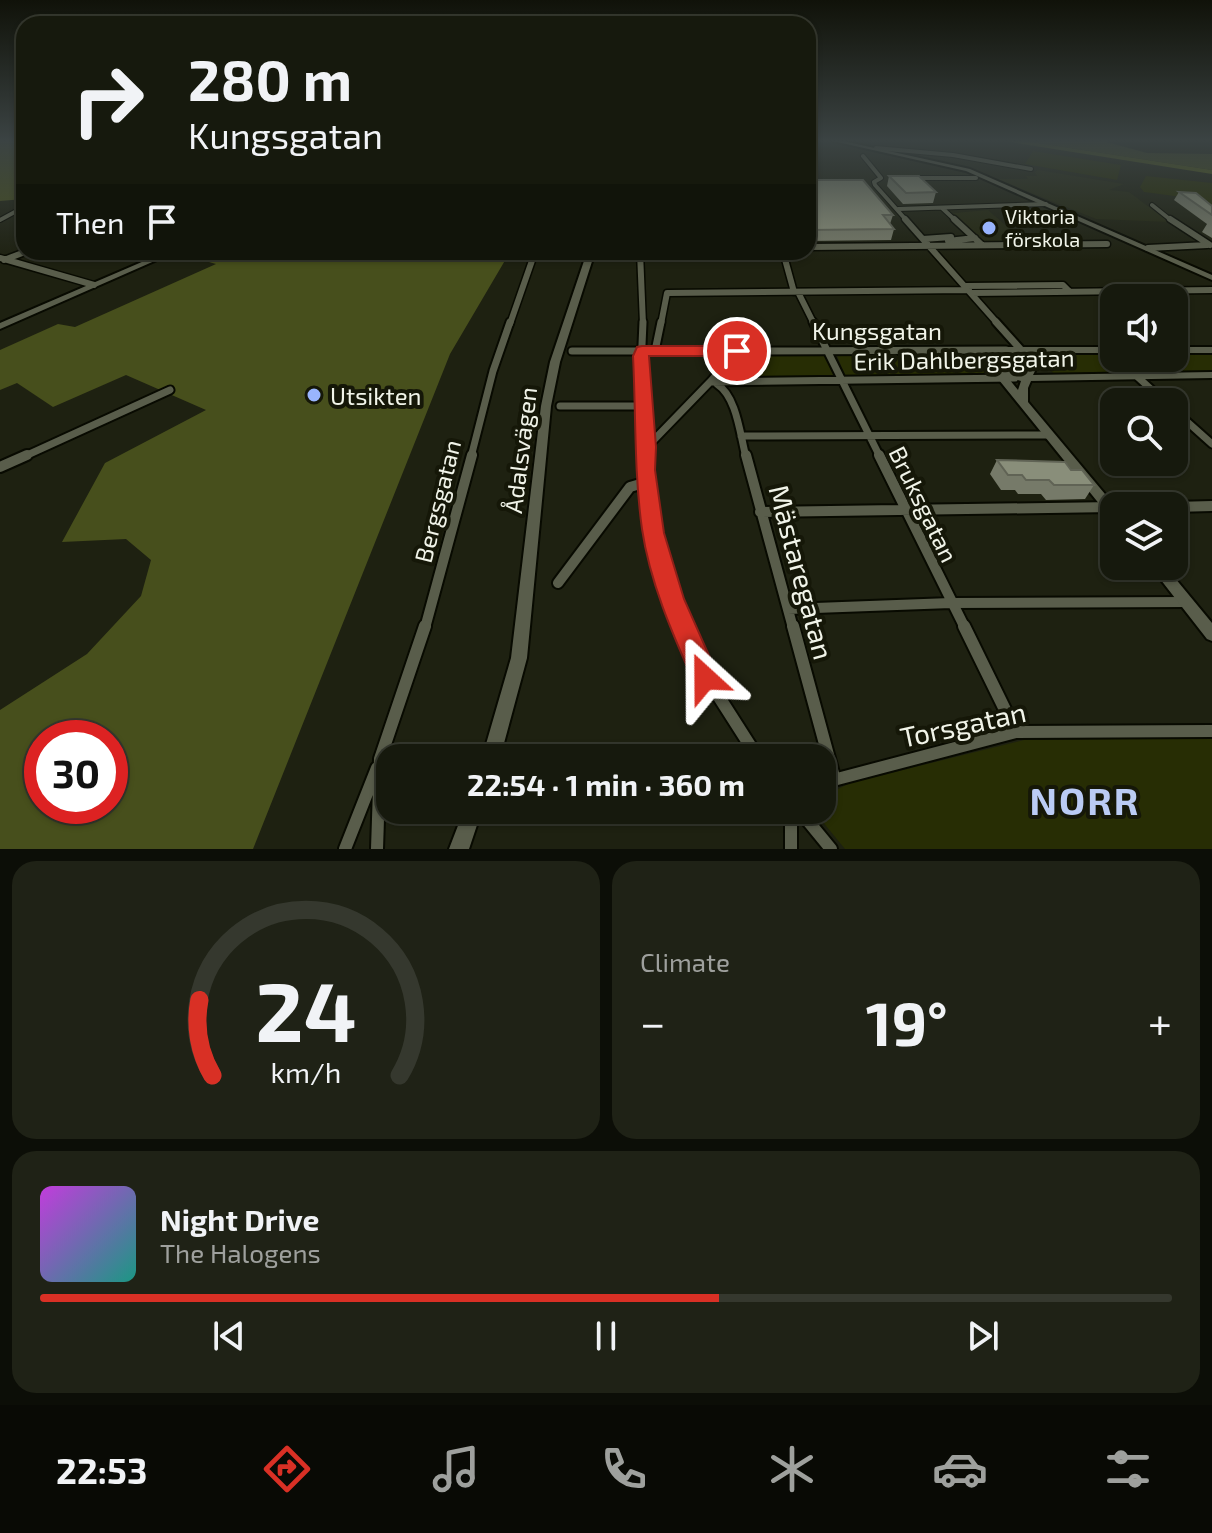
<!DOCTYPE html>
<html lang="en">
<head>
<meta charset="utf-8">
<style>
  :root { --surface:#16190d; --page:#1f2216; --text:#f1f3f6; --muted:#9ea09d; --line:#35382e; --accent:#d93025 }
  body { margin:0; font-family:"Exo 2",sans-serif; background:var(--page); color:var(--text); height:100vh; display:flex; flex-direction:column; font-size:30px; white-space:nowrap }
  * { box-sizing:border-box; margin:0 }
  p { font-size:26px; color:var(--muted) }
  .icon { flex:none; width:44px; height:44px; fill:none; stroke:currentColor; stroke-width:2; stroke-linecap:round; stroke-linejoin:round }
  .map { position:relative; height:849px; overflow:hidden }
  .side { display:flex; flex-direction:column; gap:12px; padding:12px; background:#0c0e07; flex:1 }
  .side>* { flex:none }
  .hud { position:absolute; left:16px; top:16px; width:800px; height:244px; border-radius:24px; box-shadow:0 2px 6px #0004,0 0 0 2px var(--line); background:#16190d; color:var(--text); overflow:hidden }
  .buttons { position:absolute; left:1100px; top:284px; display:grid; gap:16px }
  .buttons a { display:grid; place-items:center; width:88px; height:88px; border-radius:16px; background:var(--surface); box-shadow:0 2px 6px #0004,0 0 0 2px var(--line); font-size:40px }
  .speed { position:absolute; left:24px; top:720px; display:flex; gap:16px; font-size:40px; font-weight:700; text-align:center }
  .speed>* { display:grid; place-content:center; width:104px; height:104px; border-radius:50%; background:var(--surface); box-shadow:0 2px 6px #0004,0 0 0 2px var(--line); line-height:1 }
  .speed .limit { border:12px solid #d22; background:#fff; color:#111 }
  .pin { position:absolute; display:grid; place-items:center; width:68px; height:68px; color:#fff; margin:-34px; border:4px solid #fff; border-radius:50%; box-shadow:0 2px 8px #0007 }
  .me { position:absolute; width:88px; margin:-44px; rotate:336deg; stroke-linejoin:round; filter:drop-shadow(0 0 6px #0008) }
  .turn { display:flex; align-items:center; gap:28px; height:168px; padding:0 40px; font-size:36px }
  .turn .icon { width:104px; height:104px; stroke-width:2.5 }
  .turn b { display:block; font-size:56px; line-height:68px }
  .then { display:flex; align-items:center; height:76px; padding:0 40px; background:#0003; gap:16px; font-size:30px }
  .big { font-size:60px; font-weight:700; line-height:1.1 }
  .side .card { flex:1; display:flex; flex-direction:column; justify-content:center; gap:12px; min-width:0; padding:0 28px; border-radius:24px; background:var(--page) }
  .side .dial { align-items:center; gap:0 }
  .dial svg { height:208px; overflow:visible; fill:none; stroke:var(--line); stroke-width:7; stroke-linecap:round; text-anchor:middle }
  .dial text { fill:var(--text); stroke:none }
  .song { display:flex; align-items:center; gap:24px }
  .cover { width:96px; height:96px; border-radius:12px; background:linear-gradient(135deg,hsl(290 70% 55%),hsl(170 70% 35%)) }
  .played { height:8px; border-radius:4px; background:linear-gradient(90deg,var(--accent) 60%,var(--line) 60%) }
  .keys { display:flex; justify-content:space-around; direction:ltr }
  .heat { display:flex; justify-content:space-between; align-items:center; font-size:44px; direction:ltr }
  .side .tiles { flex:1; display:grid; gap:12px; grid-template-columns:1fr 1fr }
  .card:last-child { grid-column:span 2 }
  .trip { position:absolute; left:376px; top:744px; width:460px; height:80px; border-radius:24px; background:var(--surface); box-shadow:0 2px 6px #0004,0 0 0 2px var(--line); font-weight:700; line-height:80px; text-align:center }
  .dock { display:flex; height:128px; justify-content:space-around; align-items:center; background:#090a05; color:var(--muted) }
  .dock .icon { width:56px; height:56px }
  .dock .current { color:var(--accent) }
  .dock b { font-size:36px; color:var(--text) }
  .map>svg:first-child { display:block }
  .built { fill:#242811 }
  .green { fill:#272d04 }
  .forest { fill:#474f1c; fill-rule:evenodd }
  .water { fill:#596418 }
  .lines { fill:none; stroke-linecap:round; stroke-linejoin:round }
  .street-far4-casing { stroke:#080a01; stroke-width:6 }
  .street-far3-casing { stroke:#080a01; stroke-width:9 }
  .street-far2-casing { stroke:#080a01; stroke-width:11 }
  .street-far1-casing { stroke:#080a01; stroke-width:14 }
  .street-casing { stroke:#080a01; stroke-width:16 }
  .secondary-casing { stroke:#080a01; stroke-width:4 }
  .street-far4 { stroke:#595d4b; stroke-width:4 }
  .street-far3 { stroke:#595d4b; stroke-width:6 }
  .street-far2 { stroke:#595d4b; stroke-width:7 }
  .street-far1 { stroke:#595d4b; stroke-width:10 }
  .street { stroke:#595d4b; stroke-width:12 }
  .secondary { fill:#595d4b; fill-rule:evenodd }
  .wall { fill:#767a69 }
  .building { fill:#898e7a; stroke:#606355; stroke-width:2 }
  .route { fill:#d93025; stroke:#8d1f18; stroke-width:2 }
  .poi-dot { fill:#99b5fd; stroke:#151708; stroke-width:3 }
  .labels { text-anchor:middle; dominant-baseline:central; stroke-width:8; stroke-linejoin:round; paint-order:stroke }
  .far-poi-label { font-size:20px; fill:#f1f4e9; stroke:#151708; text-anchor:start }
  .street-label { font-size:24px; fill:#f1f4e9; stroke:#151708 }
  .poi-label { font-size:24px; fill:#f1f4e9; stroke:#151708; text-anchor:start }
  .near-street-label { font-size:28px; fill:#f1f4e9; stroke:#151708 }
  .near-district-label { font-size:38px; font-weight:bold; letter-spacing:2px; fill:#bacbf4; stroke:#151708 }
</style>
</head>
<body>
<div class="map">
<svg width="1212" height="849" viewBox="0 0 1212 849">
  <rect width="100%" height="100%" fill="#1e2111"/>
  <!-- built -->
  <path class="built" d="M 1038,170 L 1124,184 L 1109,190 L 1129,192 L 1169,222 L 1096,219 L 997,179 L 1028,179 L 1026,176 L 1037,176 L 1035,172 Z
    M 988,210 L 1026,243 L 986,243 L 953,213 Z"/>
  <!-- green -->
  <path class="green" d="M 1033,151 L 1121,165 L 1117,180 L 1025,164 Z
    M 1146,176 L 1212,183 L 1212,211 L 1190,198 L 1144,192 L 1140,187 Z
    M 986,352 L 984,378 L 846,378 L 836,353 Z
    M 824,353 L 835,379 L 731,379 C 727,369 735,358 746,355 C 760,350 806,353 824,353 Z
    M 1043,353 L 1105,354 L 1126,374 L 1055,375 L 1037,355 Z
    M 1174,353 L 1212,353 L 1212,373 L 1141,374 L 1123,358 L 1174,358 Z
    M 1212,738 L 1212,849 L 845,849 L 813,810 L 822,810 L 822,797 L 850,783 L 1024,740 Z"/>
  <!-- forest -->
  <path class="forest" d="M 0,141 L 24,141 L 24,199 L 0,201 Z
    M 1025,141 L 1103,141 L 1147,153 L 1212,154 L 1212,170 Z
    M 180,252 L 510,252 L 450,354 L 253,849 L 0,849 L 0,710 L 87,654 L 141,596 L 151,560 L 126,539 L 62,542 L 105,463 L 206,410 L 126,375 L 53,407 L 17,383 L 0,390 L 0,350 L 58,324 L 75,327 L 216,264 L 177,253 ZM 42,738 L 110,738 L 110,806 L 42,806 Z"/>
  <!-- water -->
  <path class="water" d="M 1004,141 L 1025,141 L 1212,170 L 1212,174 Z"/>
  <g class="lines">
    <defs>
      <path id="street-far4" d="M 876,148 L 953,155 L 1031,169
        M 863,156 L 881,178 L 874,182 L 875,185 L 907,221
        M 910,178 L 976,178
        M 1152,205 L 1172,221
        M 942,208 L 956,221
        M 898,209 L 1046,204
        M 0,220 L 24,207"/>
      <path id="street-far3" d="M 905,219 L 998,324
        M 954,219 L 982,245
        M 1170,219 L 1210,245
        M 923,239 L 951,237
        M 948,241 L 975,238
        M 808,247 L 1107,244
        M 1148,248 L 1207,245
        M 640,252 L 643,324
        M 783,252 L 794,292
        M 369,254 L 375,252
        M 0,258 L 94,285
        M 4,260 L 25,252
        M 965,286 L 1063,285 L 1069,291
        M 798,292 L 814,324
        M 971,293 L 1212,290
        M 510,324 L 535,252
        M 661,324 L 667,293 L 969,290"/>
      <path id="street-far2" d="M 643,322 L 641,367 L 647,457
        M 813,322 L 880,457
        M 996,322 L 1022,351
        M 572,351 L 737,351
        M 655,351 L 661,322
        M 1117,358 L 1165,402
        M 710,382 L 737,351 L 1006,350
        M 717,384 C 737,397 740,435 746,457
        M 560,406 L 644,406
        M 1174,410 L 1212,444
        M 741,436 L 1049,435
        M 647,447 L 710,382 L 1015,378
        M 23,457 L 170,390
        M 471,457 L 493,371 L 510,322"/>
      <path id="street-far1" d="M 647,455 C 650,515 661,572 685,628
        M 746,455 L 793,628
        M 879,455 L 965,628
        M 0,467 L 27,455
        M 1174,507 L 1212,506
        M 760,512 L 1114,507
        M 558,583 L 630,487 L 647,482
        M 788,609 L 951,603 L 1186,602
        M 425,628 L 472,455"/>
      <path id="street" d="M 684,626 L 712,686 L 758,758
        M 793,626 L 834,777
        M 964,626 L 1016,732
        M 822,783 L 1016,732 L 1212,731
        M 791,810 L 791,849
        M 799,810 L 831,849
        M 345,849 L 377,768
        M 377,849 L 380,759 L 425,626"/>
      <path id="secondary" d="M 833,141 L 843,141 L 970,169 L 1212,275 L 1212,280 L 966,171 Z
        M 165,252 L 175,252 L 0,329 L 0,323 Z
        M 587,252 L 595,252 L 560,362 L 551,406 L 527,658 L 500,758 L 482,758 L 511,658 L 541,406 L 550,362 Z
        M 1007,347 L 1114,347 L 1114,353 L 1028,353 L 1035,371 L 1033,375 L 1212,372 L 1212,378 L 1031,381 L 1028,388 L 1028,402 L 1115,506 L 1114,506 L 1114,518 L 1109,516 L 999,380 C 997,368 995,354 1007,347 ZM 1011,353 L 1018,353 L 1025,371 L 1023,375 L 1007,370 L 1006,365 ZM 1008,377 L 1021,381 L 1018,390 L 1009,379 Z
        M 1174,347 L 1212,347 L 1212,353 L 1174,353 Z
        M 1150,566 L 1165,566 L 1212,623 L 1212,641 L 1207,639 Z
        M 464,810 L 482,810 L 469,849 L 449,849 Z"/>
    </defs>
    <!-- street-far4 casing -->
    <use href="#street-far4" class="street-far4-casing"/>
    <!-- street-far3 casing -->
    <use href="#street-far3" class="street-far3-casing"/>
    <!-- street-far2 casing -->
    <use href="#street-far2" class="street-far2-casing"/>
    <!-- street-far1 casing -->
    <use href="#street-far1" class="street-far1-casing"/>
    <!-- street casing -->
    <use href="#street" class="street-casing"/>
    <!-- secondary casing -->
    <use href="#secondary" class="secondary-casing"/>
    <!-- street-far4 -->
    <use href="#street-far4" class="street-far4"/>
    <!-- street-far3 -->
    <use href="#street-far3" class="street-far3"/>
    <!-- street-far2 -->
    <use href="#street-far2" class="street-far2"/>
    <!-- street-far1 -->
    <use href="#street-far1" class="street-far1"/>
    <!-- street -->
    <use href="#street" class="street"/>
    <!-- secondary -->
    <use href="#secondary" class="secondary"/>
  </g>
  <!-- wall -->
  <path class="wall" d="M 889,176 L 936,192 L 933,203 L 903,204 L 887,186 Z
    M 808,180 L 893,215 L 890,224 L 894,229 L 891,240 L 808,241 Z
    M 1179,192 L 1212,206 L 1212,238 L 1202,232 L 1207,224 L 1174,200 Z
    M 997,460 L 1071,470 L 1094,485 L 1085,499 L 1046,500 L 1041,494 L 1018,494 L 1015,490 L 1001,490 L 990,474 Z"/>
  <!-- building -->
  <path class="building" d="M 889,176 L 919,176 L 936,192 L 906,193 Z
    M 808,180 L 863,180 L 893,215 L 883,215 L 894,229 L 810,230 L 808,231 Z
    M 1179,192 L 1196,193 L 1212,206 L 1212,215 Z
    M 997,460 L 1065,462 L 1071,470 L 1082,470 L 1094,485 L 1054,485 L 1049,480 L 1026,480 L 1022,475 L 1008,475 Z"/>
  <!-- sky -->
  <linearGradient id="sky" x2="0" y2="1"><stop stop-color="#101209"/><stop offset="0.54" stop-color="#3b4343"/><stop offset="1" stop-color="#3b4343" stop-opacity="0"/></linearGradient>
  <rect width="1212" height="260" fill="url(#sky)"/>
  <!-- route -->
  <path class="route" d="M 642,346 L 737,346 L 744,351 L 737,356 L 649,356 L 656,447 L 655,470 L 664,533 L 684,599 L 719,678 L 715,687 L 705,691 L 696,687 C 674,637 650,584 642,529 C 634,472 636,414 633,356 L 637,347 Z"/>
  <!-- markers -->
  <g class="poi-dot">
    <circle cx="989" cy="228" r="8"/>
    <circle cx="314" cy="395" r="8"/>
  </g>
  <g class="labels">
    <!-- far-poi labels -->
    <g class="far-poi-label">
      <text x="1005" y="216">Viktoria<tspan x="1005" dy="23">förskola</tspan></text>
    </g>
    <!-- street labels -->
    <g class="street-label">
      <text x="877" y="330">Kungsgatan</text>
      <text transform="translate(964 359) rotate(-1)">Erik Dahlbergsgatan</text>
      <text transform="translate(520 450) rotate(-83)">Ådalsvägen</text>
      <text transform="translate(437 501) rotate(-76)">Bergsgatan</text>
      <text transform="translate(924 504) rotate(64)">Bruksgatan</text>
    </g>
    <!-- poi labels -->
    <g class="poi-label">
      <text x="330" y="395">Utsikten</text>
    </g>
    <!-- near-street labels -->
    <g class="near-street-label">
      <text transform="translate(802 572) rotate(75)">Mästaregatan</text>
      <text transform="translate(963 724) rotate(-12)">Torsgatan</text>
    </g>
    <!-- near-district labels -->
    <g class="near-district-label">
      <text x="1085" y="800">NORR</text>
    </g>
  </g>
</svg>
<div class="buttons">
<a><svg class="icon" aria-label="sound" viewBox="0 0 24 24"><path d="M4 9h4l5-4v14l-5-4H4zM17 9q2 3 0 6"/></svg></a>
<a><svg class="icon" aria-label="search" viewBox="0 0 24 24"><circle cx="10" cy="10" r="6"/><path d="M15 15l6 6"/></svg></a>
<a><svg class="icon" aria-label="layers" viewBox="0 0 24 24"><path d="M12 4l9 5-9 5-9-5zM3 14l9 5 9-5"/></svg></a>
</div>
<div class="speed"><div class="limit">30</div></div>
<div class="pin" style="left:737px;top:351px;background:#d93025"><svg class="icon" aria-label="arrive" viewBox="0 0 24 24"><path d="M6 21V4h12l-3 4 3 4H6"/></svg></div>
<svg class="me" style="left:705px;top:678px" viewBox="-20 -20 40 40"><path d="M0-17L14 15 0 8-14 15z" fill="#d93025" stroke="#fff" stroke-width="4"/></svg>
<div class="trip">22:54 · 1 min · 360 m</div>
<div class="hud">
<div class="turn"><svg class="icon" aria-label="right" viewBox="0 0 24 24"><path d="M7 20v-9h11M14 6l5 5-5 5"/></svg><div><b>280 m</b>Kungsgatan</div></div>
<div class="then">Then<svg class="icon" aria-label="arrive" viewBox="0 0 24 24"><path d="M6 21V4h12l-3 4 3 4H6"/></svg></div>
</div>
</div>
<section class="side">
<div class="tiles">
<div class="card dial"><svg viewBox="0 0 100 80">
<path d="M14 69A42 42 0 1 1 86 69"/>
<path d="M14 69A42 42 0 0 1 9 40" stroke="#d93025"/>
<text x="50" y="56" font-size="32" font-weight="700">24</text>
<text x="50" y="72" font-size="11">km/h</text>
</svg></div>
<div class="card"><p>Climate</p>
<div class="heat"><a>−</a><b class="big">19°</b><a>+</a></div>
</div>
<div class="card">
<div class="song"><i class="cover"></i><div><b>Night Drive</b><p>The Halogens</p></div></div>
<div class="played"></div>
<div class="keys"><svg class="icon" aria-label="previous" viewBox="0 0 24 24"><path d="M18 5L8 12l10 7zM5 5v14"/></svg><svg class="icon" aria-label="pause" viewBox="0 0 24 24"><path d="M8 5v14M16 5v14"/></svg><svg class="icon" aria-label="next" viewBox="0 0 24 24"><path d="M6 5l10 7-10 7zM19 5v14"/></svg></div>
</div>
</div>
</section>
<nav class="dock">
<b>22:53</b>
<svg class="icon current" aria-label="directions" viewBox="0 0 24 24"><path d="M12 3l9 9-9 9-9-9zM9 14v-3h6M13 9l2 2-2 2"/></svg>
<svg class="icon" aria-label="music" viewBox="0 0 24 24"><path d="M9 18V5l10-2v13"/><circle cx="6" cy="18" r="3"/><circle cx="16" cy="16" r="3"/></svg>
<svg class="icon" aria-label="phone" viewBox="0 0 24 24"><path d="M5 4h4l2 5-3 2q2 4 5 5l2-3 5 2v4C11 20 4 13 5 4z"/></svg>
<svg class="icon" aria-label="climate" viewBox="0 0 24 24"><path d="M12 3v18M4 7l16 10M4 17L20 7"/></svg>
<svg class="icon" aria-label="car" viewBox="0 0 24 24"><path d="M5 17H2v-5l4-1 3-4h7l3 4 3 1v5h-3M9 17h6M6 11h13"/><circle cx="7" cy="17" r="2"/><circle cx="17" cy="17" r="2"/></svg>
<svg class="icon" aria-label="filters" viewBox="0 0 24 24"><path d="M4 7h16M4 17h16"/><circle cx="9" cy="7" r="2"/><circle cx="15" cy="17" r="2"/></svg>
</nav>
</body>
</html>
